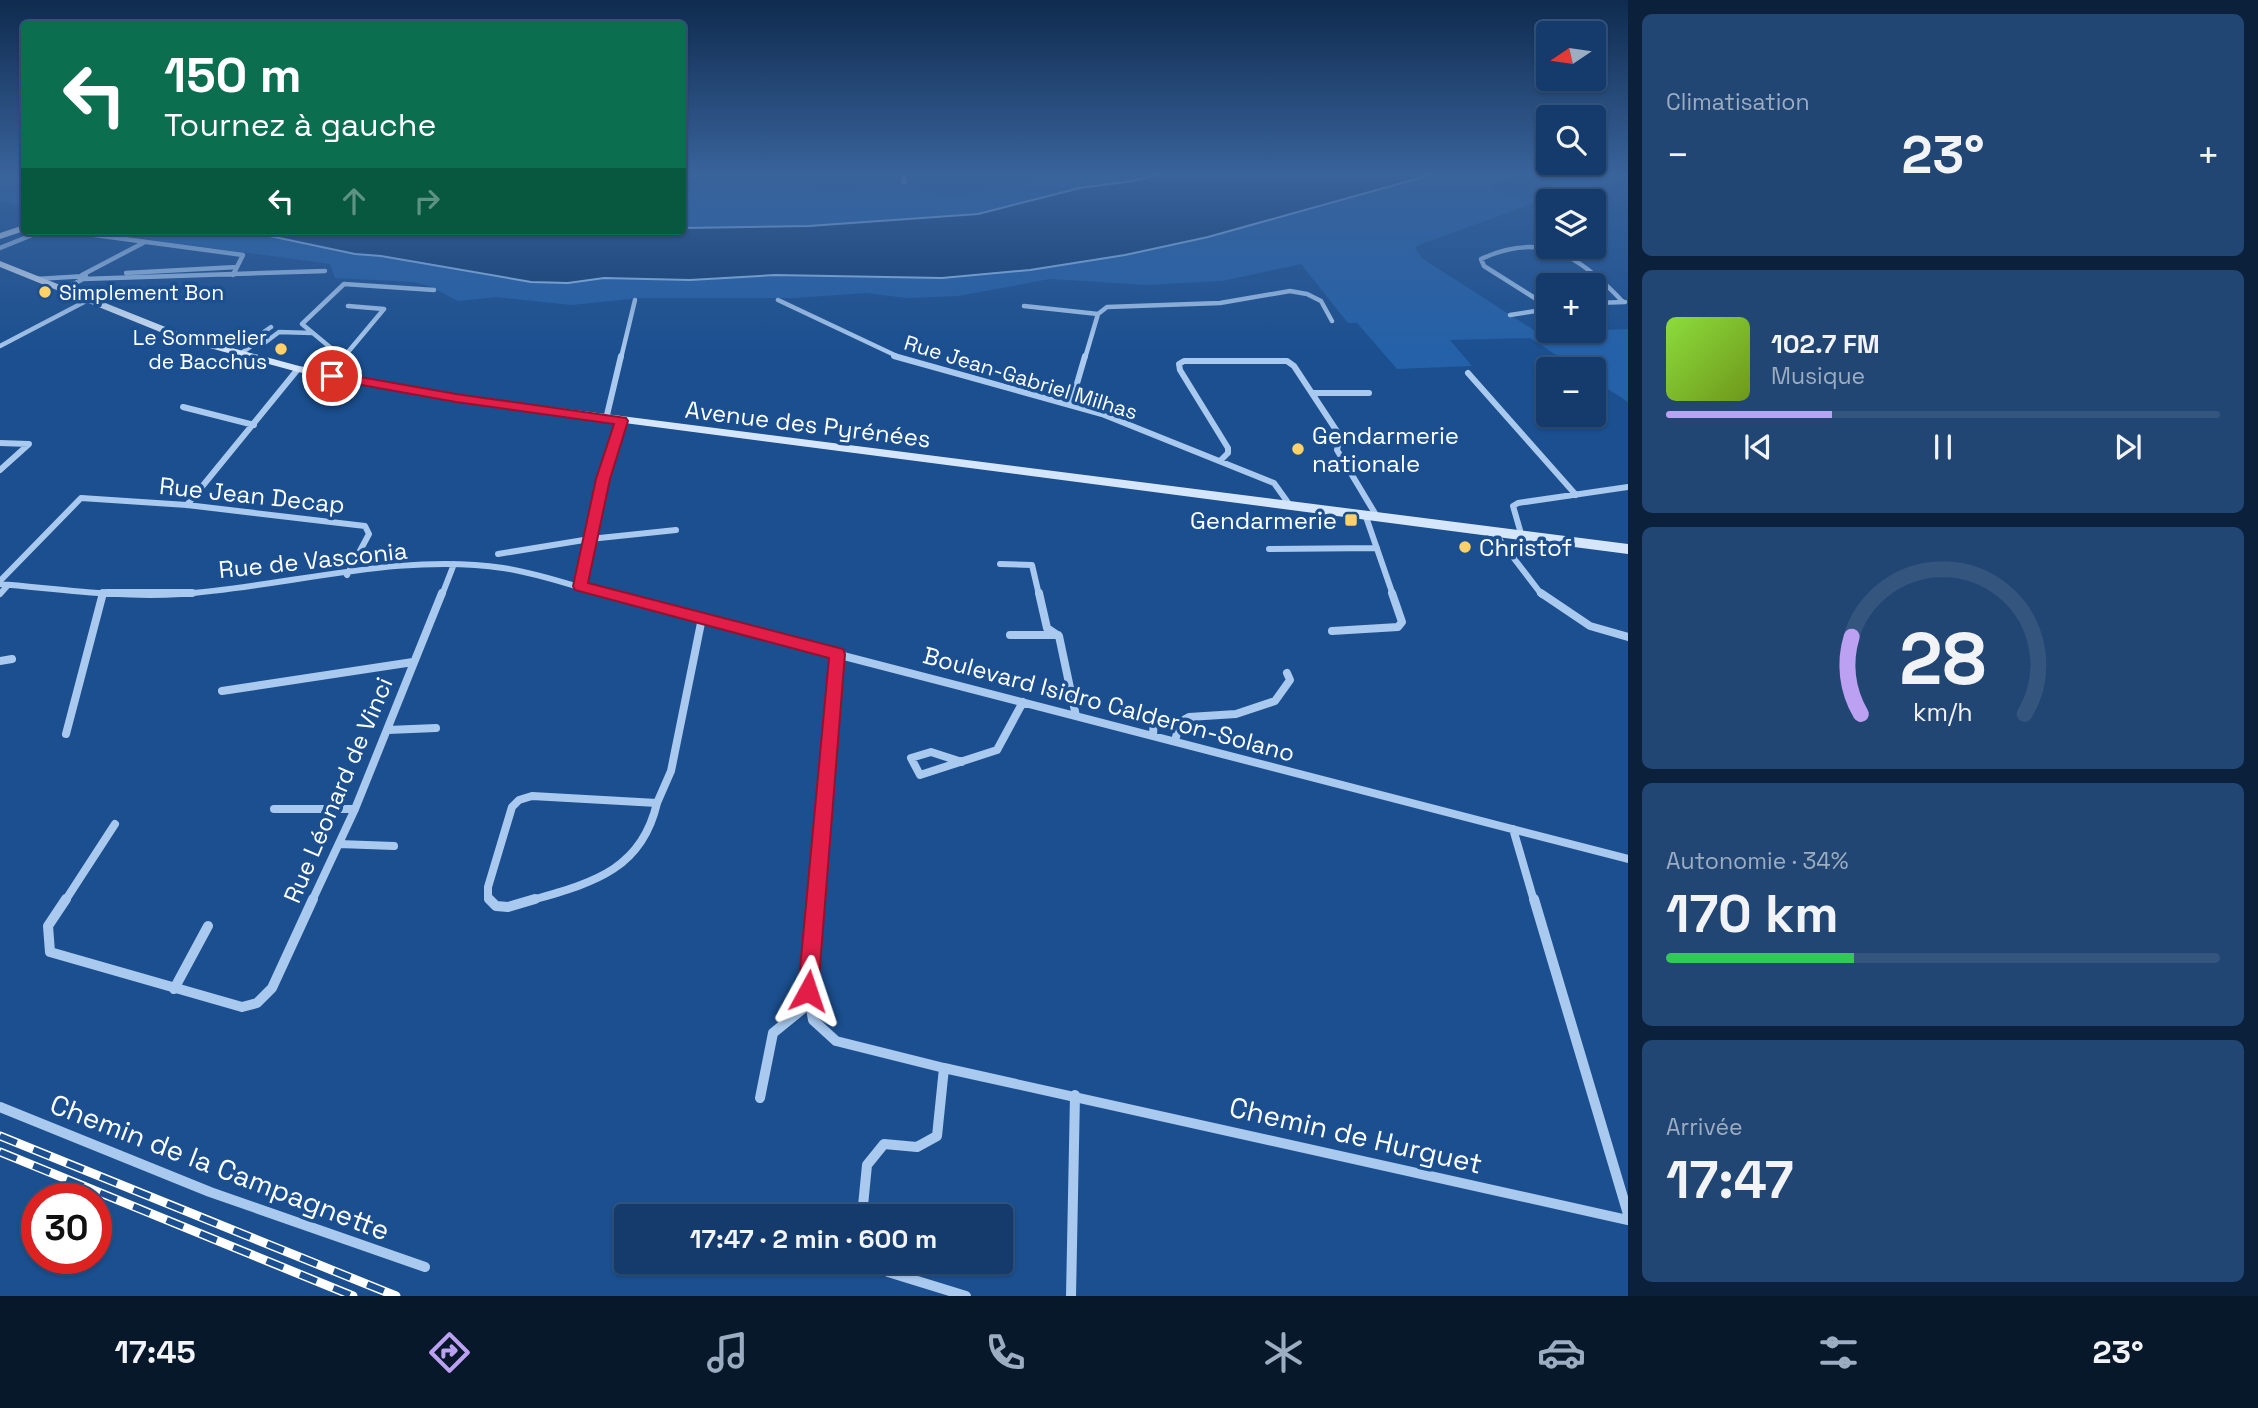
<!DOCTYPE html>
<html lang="fr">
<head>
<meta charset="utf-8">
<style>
  :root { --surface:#143b6b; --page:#214673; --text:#f1f3f6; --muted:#9dadc1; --line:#33557e; --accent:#bca0f2 }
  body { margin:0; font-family:"Space Grotesk",sans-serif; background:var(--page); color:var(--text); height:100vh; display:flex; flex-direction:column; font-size:26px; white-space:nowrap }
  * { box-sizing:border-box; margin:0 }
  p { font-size:23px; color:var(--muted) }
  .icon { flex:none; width:38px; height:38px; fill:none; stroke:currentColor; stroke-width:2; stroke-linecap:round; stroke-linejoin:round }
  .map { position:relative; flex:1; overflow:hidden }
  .sheet { display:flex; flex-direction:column; gap:14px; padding:14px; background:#0b203b; width:630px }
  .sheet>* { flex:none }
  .banner { position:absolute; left:21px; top:21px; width:665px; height:214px; border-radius:7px; box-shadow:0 2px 5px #0004,0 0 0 2px var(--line); background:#0b6e4f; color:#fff; overflow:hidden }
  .needle { width:46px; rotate:257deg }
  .controls { position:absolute; left:1536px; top:21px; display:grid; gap:14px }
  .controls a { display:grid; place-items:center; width:70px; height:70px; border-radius:7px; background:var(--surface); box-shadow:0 2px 5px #0004,0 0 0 2px var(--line); font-size:35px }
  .speed { position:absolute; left:21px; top:1183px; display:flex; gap:14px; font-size:35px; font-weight:700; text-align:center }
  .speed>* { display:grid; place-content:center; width:91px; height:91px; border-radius:50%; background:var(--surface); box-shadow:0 2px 5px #0004,0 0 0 2px var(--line); line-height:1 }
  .speed .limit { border:10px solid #d22; background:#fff; color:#111 }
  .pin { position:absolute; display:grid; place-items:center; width:60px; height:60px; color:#fff; margin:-30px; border:4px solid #fff; border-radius:50%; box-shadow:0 2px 7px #0007 }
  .me { position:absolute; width:77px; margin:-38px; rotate:5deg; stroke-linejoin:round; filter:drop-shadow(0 0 5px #0008) }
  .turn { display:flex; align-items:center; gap:24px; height:147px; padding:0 28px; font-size:32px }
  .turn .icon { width:91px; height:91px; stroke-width:2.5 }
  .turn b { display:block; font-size:49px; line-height:60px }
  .lanes { display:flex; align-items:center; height:66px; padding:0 28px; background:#0003; justify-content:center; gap:35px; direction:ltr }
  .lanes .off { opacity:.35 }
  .big { font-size:52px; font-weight:800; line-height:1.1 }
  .sheet .tile { flex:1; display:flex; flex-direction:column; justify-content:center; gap:10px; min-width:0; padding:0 24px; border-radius:10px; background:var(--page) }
  .sheet .dial { align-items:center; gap:0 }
  .dial svg { height:182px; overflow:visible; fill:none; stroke:var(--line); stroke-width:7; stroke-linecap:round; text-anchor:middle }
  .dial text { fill:var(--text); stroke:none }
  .song { display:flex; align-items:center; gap:21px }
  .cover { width:84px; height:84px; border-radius:10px; background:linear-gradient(135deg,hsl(90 70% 55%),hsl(80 70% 35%)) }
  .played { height:7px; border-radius:4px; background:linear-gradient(90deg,var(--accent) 30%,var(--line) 30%) }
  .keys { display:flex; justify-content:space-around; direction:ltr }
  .heat { display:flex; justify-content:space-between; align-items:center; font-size:38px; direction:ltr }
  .charge { height:10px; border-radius:5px; background:linear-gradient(90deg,#34c759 34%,var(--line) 0) }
  .trip { position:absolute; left:614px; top:1204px; width:399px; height:70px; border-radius:7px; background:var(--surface); box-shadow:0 2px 5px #0004,0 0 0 2px var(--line); font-weight:800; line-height:70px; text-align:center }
  .tab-bar { display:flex; height:112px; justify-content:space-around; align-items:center; background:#08182b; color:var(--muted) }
  .tab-bar .icon { width:49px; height:49px }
  .tab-bar .active { color:var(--accent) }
  .tab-bar b { font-size:32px; color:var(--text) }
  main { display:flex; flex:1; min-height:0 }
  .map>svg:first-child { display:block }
  .green { fill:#2461a8 }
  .water { fill:#123a6d; stroke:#9cc4f0; stroke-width:2 }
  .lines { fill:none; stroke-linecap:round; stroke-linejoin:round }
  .street-far3 { stroke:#a9c9ee; stroke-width:4.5 }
  .street-far2 { stroke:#a9c9ee; stroke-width:6 }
  .street-far1 { stroke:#a9c9ee; stroke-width:8 }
  .street { stroke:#a9c9ee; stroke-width:10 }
  .secondary { fill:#d6e6fa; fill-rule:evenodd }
  .rail-casing { stroke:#fff; stroke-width:9 }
  .rail { stroke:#1b4f8f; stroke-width:6; stroke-dasharray:18; stroke-linecap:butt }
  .route { fill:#e11d48; stroke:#92132f; stroke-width:2 }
  .poi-dot { fill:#ffd166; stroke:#1b4f8f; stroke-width:2.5 }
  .labels { text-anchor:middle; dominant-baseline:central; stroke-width:7; stroke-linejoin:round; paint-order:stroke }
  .far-poi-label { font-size:21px; fill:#fff; stroke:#1b4f8f; text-anchor:start }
  .far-street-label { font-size:21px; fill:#fff; stroke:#1b4f8f }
  .street-label { font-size:24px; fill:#fff; stroke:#1b4f8f }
  .poi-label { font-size:24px; fill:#fff; stroke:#1b4f8f; text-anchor:start }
  .near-street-label { font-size:28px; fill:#fff; stroke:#1b4f8f }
</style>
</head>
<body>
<main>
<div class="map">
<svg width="1628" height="1296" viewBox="0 0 1628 1296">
  <rect width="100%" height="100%" fill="#1b4f8f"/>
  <!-- green -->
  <path class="green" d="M 0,174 L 13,174 L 24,183 L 24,207 L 0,201 Z
    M 1092,174 L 1162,174 L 1133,181 L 1080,188 L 978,214 L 809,226 L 683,228 L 682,190 L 808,188 L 818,192 L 908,187 L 948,196 Z
    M 1434,174 L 1509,174 L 1491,185 L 1489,189 C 1516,204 1563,181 1589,174 C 1600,170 1617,174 1628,174 L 1628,181 L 1598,185 L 1578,193 L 1593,201 L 1549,201 L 1549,208 L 1535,203 L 1421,244 L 1415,248 L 1423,259 L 1551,341 L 1606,330 L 1628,329 L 1628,402 L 1594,380 L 1594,369 L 1578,369 L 1530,338 L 1450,340 L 1472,366 L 1397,369 L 1357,323 L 1348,323 L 1301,264 L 1223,281 L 1146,285 L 1050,279 L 958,296 L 907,298 L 867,293 L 794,298 L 640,298 L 571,305 L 497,297 L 458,301 L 429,286 L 414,282 L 335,278 L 330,264 L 86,231 L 209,231 L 265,235 L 355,254 L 381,256 L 489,275 L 568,283 L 604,278 L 690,280 L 775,275 L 942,278 L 1030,270 L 1125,255 L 1208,237 Z"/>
  <!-- water -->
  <path class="water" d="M 1162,174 L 1434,174 L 1208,237 L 1125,255 L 1030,270 L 942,278 L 775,275 L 690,280 L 604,278 L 568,283 L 531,282 L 381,256 L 355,254 L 265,235 L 209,231 L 682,231 L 683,228 L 809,226 L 978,214 L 1080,188 L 1133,181 Z"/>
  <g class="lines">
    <!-- street-far3 -->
    <path class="street-far3" d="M 904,174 L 904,182
      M 65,231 L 243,255 L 233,275
      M 0,248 L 42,231
      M 126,273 L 237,267
      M 82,275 L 143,243
      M 36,279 L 86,276
      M 64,289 L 83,279 L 325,271
      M 778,300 L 901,358
      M 1594,303 L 1625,302
      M 1024,306 L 1098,314
      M 1549,307 L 1484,266 L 1481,259 C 1542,230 1581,257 1623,302
      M 1510,315 L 1549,309
      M 271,327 L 251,341 L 263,344 L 279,332 L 312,333
      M 0,346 L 88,300
      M 240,354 L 257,342
      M 343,358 L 384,309 L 348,306
      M 343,358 L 302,324 L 344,284 L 434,290
      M 621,358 L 635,300
      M 1085,358 L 1098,314 L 1107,307 L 1220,303 L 1290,291 L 1307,294 L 1321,301 L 1332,321"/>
    <!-- street-far2 -->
    <path class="street-far2" d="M 894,356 L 1102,414 L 1274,483 L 1289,504
      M 343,358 L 345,356
      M 1468,373 L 1576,495
      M 332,376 L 346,360 L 341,356
      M 1312,393 L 1369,393
      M 1071,404 L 1085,356
      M 183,407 L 254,425
      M 606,419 L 621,356
      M 0,443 L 29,444 L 0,470
      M 1220,461 L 1228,453 L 1228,448 L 1180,370 L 1179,364 L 1184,361 L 1287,361 L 1294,366 L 1340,436 L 1337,450 L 1376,515
      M 187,505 L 298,369
      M 1365,514 L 1393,595
      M 1493,531 L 1542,595
      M 1522,537 L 1513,506 L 1518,503 L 1628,487
      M 1269,549 L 1377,548
      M 498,554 L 590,539 L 676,530
      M 1000,564 L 1032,565 L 1039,595
      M 0,581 L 81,498 L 187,505 L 365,526 L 369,534 L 347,575
      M 0,584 C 60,589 120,598 181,594 C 285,587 399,552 503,568 C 538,573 573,586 606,595
      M 580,586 L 603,479 L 622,421
      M 0,594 L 8,585
      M 442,595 L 454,564"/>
    <!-- street-far1 -->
    <path class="street-far1" d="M 106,593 L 192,593
      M 600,593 L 1628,859
      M 1039,593 L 1047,628 L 1059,636 L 1076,716
      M 1541,593 L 1590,626 L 1628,637
      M 1332,631 L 1398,627 L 1402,622 L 1392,593
      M 1010,635 L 1058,635
      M 0,661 L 12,659
      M 222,691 L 413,662
      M 388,730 L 436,728
      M 66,734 L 103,593
      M 1153,736 L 1154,715
      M 1175,741 L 1180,722 L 1189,717 L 1236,714 L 1275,701 L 1290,680 L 1287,673
      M 962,762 L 931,752 L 911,758 L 920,775 L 997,750 L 1023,702
      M 657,803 L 671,771 L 702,618
      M 274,809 L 355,809
      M 1513,829 L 1534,901
      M 339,844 L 394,846
      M 65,901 L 115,824
      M 312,901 L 355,809 L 442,593
      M 491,901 L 488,898 L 488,887 L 512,807 L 519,800 L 532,796 L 657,803
      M 529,901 C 590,883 641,872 657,803
      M 816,901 L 837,654"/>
    <!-- street -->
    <path class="street" d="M 66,899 L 48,926 L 50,952 L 242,1007 L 257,1003 L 272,988 L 313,899
      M 489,899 L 496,906 L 508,907 L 535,899
      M 816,899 L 808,991 L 813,1020 L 836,1041 L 944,1068 L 1628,1220
      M 1534,899 L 1628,1214
      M 174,989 L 208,926
      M 760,1098 L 773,1033 L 810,1003
      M 0,1107 L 210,1192 L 425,1267
      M 862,1216 L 867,1165 L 884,1144 L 917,1147 L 937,1136 L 944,1068
      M 871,1262 L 888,1272 L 966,1296
      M 1071,1296 L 1075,1095"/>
    <!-- secondary -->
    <path class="secondary" d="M 24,225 L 24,231 L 0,239 L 0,233 Z
      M 0,261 L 188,336 L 299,366 L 456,395 L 1628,544 L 1628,554 L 456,401 L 298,372 L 180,340 L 0,267 Z"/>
    <defs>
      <path id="rail" d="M 0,1136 L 396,1296
        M 0,1152 L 353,1296"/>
    </defs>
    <!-- rail casing -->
    <use href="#rail" class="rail-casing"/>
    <!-- rail -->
    <use href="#rail" class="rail"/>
  </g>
  <!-- sky -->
  <linearGradient id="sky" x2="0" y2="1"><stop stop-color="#0f2b4f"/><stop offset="0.49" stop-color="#39639b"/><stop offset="1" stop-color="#39639b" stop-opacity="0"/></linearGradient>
  <rect width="1628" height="355" fill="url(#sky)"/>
  <!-- route -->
  <path class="route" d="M 332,372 L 456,394 L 626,418 L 628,421 L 610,479 L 588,583 L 843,649 L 845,654 L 818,991 L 815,998 L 808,1001 L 801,998 L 798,991 L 829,658 L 575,590 L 573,586 L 596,479 L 614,424 L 456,402 L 328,379 L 328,374 Z"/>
  <!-- markers -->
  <g class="poi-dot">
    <circle cx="45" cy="292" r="7"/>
    <circle cx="281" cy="349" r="7"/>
    <circle cx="1298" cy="449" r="7"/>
    <rect x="1344" y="513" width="14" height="14" rx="3.5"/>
    <circle cx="1465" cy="547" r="7"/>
  </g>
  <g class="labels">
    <!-- far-poi labels -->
    <g class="far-poi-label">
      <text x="59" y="292">Simplement Bon</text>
      <text x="267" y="337" text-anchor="end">Le Sommelier<tspan x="267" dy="24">de Bacchus</tspan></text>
    </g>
    <!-- far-street labels -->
    <g class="far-street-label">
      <text transform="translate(1021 377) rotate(17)">Rue Jean-Gabriel Milhas</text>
    </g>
    <!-- street labels -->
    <g class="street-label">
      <text transform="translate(808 424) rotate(7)">Avenue des Pyrénées</text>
      <text transform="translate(252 495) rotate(6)">Rue Jean Decap</text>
      <text transform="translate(313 560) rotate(-6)">Rue de Vasconia</text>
      <text transform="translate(1109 704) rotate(15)">Boulevard Isidro Calderon-Solano</text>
      <text transform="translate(338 790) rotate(-67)">Rue Léonard de Vinci</text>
    </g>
    <!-- poi labels -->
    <g class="poi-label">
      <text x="1312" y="435">Gendarmerie<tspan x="1312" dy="28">nationale</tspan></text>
      <text x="1337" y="520" text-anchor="end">Gendarmerie</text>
      <text x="1479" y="547">Christof</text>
    </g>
    <!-- near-street labels -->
    <g class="near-street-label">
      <text transform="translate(1356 1135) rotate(13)">Chemin de Hurguet</text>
      <text transform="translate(220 1167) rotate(21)">Chemin de la Campagnette</text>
    </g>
  </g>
</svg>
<div class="controls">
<a><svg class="needle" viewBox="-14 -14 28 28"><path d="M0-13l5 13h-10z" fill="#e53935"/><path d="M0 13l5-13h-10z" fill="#9dadc1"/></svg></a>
<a><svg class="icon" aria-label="search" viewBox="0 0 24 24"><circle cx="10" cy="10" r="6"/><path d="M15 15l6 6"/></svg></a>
<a><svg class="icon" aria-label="layers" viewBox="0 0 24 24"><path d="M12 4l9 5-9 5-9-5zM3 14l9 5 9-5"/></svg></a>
<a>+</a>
<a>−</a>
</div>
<div class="speed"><div class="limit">30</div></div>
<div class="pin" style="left:332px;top:376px;background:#d93025"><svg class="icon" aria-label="arrive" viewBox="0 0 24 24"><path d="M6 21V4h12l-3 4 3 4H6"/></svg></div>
<svg class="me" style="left:808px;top:991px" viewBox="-20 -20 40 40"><path d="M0-17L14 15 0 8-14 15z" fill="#e11d48" stroke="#fff" stroke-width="4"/></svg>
<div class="trip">17:47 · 2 min · 600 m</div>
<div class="banner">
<div class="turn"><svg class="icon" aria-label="left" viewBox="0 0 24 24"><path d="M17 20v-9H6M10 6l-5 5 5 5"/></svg><div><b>150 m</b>Tournez à gauche</div></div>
<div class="lanes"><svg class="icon" aria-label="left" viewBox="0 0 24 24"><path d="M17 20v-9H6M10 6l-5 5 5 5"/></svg><svg class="icon off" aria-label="ahead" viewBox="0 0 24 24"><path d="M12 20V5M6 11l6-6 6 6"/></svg><svg class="icon off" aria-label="right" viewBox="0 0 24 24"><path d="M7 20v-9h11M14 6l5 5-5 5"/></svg></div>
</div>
</div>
<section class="sheet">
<div class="tile"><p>Climatisation</p>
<div class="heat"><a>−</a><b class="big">23°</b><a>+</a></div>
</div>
<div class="tile">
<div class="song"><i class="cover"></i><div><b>102.7 FM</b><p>Musique</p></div></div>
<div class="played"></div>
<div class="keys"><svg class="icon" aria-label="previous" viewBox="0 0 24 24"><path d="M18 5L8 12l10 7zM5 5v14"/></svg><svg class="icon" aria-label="pause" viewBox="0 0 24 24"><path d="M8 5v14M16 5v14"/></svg><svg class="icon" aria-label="next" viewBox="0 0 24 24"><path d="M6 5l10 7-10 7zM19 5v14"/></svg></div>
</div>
<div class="tile dial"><svg viewBox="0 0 100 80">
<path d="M14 69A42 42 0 1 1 86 69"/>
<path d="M14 69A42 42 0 0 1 10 35" stroke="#bca0f2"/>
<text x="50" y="56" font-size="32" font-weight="700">28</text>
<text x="50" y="72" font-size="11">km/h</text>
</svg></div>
<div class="tile"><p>Autonomie · 34%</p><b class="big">170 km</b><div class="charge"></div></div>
<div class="tile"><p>Arrivée</p><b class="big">17:47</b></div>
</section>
</main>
<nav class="tab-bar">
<b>17:45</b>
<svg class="icon active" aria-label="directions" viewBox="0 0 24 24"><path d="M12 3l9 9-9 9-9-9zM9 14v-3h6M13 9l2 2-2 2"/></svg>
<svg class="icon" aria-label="music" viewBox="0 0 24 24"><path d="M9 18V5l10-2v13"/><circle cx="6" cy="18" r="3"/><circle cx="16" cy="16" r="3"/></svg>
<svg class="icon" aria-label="phone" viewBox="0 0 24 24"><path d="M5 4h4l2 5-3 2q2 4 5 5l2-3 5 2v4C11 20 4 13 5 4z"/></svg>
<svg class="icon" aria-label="climate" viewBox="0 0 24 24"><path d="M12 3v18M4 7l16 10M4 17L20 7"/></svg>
<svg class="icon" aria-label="car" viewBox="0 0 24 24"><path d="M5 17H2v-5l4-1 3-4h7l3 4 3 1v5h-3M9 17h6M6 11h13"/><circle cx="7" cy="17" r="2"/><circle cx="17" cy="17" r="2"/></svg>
<svg class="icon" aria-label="filters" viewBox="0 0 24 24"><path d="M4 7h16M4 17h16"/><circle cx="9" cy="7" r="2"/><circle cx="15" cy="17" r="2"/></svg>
<b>23°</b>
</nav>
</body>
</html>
